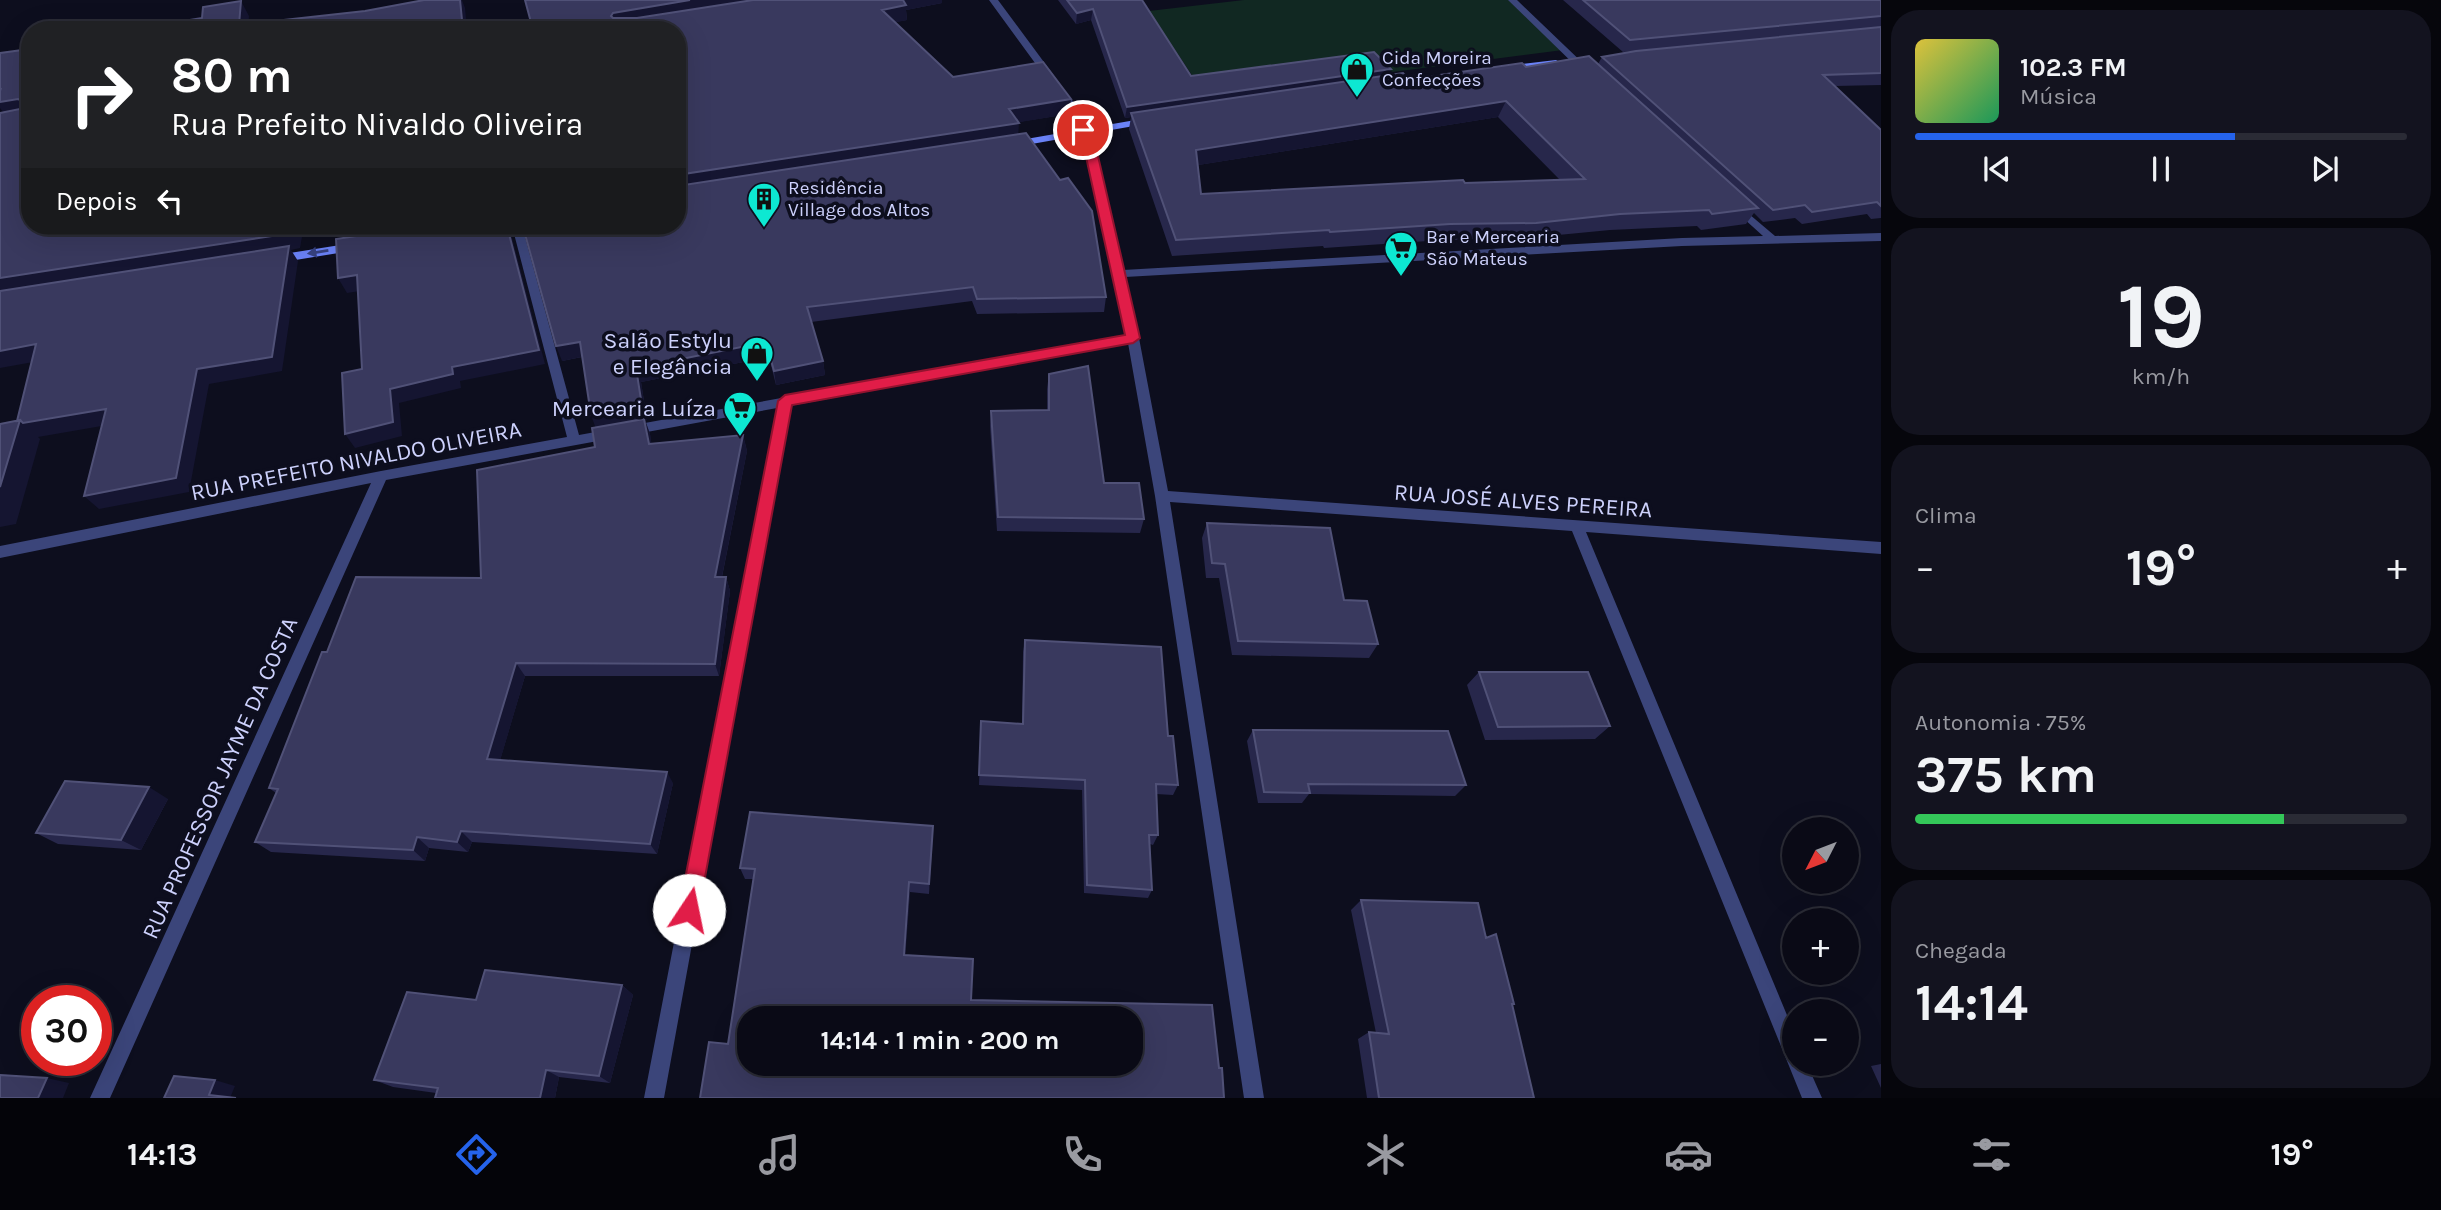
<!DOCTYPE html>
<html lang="pt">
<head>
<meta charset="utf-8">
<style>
  :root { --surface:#0a0a16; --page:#13131f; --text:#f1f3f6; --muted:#999aa1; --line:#2a2b35; --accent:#2563eb }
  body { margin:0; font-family:Karla,sans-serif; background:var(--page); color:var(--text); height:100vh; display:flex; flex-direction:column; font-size:26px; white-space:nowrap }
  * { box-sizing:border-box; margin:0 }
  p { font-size:23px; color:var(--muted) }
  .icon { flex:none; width:38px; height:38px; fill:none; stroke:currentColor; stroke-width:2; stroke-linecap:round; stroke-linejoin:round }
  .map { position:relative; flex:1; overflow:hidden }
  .details { display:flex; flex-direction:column; gap:10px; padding:10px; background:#06060c; width:560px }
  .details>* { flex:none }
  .banner { position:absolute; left:21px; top:21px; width:665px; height:214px; border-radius:28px; box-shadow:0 7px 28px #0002,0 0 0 2px var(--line); background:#202124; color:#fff; overflow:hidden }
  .needle { width:46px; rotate:228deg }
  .controls { position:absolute; left:1782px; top:817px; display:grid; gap:14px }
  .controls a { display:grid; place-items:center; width:77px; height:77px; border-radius:50%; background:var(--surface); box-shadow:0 7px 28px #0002,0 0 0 2px var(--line); font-size:35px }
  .speed { position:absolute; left:21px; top:985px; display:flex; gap:14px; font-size:35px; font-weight:700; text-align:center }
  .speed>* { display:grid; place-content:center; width:91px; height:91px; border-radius:50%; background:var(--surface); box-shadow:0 7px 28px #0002,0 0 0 2px var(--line); line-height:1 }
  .speed .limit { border:10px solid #d22; background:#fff; color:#111 }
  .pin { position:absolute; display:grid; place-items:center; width:60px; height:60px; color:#fff; margin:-30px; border:4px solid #fff; border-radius:50%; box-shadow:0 2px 7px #0007 }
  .me { position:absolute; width:77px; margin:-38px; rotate:11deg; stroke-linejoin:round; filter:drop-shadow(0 0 5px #0008) }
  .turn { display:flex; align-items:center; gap:24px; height:147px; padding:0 35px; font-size:32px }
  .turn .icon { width:91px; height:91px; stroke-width:2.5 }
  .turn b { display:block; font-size:49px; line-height:60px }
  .then { display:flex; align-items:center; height:66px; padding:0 35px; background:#0003; gap:14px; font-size:26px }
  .big { font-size:52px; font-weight:700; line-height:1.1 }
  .details .card { flex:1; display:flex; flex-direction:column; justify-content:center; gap:10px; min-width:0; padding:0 24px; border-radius:28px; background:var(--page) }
  .details .dial { align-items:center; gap:0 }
  .dial b { font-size:91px; line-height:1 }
  .song { display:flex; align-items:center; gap:21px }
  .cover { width:84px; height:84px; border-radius:10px; background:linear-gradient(135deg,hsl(50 70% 55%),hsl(150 70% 35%)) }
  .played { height:7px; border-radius:4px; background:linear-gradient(90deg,var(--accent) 65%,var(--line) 65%) }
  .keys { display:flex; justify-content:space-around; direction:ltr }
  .heat { display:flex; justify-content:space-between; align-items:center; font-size:38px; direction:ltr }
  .charge { height:10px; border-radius:5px; background:linear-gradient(90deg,#34c759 75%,var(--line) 0) }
  .trip { position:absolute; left:737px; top:1006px; width:406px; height:70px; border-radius:28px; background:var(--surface); box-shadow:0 7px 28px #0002,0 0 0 2px var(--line); font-weight:700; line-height:70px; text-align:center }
  .tab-bar { display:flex; height:112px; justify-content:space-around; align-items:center; background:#040409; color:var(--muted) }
  .tab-bar .icon { width:49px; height:49px }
  .tab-bar .active { color:var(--accent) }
  .tab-bar b { font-size:32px; color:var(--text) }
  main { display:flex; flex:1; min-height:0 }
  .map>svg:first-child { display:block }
  .green { fill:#112822 }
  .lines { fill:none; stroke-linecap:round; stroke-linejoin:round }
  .street { fill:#3b457a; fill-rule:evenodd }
  .secondary { fill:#6a82f7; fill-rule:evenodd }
  .wall { fill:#27274b; fill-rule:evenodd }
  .shaded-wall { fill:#151531 }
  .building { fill:#39395e; stroke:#505177; stroke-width:2; fill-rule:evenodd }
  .oneway { fill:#374280 }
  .route { fill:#e11d48; stroke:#92132f; stroke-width:2 }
  .labels { text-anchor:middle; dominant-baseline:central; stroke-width:7; stroke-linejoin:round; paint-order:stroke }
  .far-poi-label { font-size:19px; fill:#cdd1fc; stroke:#0d0e1e; text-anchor:start }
  .poi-label { font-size:23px; fill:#cdd1fc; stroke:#0d0e1e; text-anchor:end }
  .street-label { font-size:23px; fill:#cdd1fc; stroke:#0d0e1e }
</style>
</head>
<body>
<main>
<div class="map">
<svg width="1881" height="1098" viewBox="0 0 1881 1098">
  <rect width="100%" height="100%" fill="#0d0e1e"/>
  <!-- green -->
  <path class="green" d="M 1244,0 L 1512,0 L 1563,50 L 1206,96 L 1149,11 Z"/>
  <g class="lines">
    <!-- street -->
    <path class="street" d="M 989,0 L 998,0 L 1083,115 L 1094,143 L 1123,270 L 1682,238 L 1763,236 L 1732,208 L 1731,206 L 1736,203 L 1775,236 L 1881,233 L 1881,241 L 1682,246 L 1125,277 L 1139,338 L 1168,491 L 1881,542 L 1881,554 L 1586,532 L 1794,1032 L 1794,1064 L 1807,1064 L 1822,1098 L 1802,1098 L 1572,531 L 1170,502 L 1264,1098 L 1244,1098 L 1155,496 L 1128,343 L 790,406 L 664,1098 L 644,1098 L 777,408 L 386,480 L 110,1098 L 90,1098 L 371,483 L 0,558 L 0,546 L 381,471 L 567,437 L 512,226 L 522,226 L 579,435 L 1126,335 L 1084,143 L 1073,115 Z
      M 1508,0 L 1517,0 L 1589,69 L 1589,73 L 1583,73 Z"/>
    <!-- secondary -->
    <path class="secondary" d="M 1556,60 L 1561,63 L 1559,65 L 1506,72 L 1501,69 L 1506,66 Z
      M 1147,118 L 1151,119 L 1151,123 L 1015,147 L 1010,144 L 1015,141 Z
      M 353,243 L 357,244 L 357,250 L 277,263 L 271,259 L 277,255 Z"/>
  </g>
  <!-- wall -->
  <path class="wall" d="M 942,0 L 942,3 L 906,10 L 907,20 L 895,22 L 953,77 L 1069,114 L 1018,122 L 1018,134 L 1106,297 L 1104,312 L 977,314 L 972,301 L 811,322 L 823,361 L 825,375 L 776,385 L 769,357 L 641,382 L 647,420 L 645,420 L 650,434 L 651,444 L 743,435 L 747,451 L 722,577 L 726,577 L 730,591 L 719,676 L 525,676 L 500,760 L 673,783 L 657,854 L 472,842 L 468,852 L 429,848 L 425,861 L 271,852 L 255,842 L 276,793 L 269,788 L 327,652 L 481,578 L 595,447 L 596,428 L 582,357 L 562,361 L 677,226 L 677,30 Z
    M 1058,0 L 1142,0 L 1191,76 L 1389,76 L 1419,78 L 1526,67 L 1598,64 L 1602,57 L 1635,51 L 1623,52 L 1563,0 L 1881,0 L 1881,85 L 1835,86 L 1881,130 L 1881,218 L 1871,219 L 1867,214 L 1802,224 L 1795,218 L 1763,222 L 1754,213 L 1746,224 L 1701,230 L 1697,226 L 1610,230 L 1527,238 L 1443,240 L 1324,248 L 1323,246 L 1172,256 L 1129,129 L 1131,117 L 1125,118 L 1091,20 L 1076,24 ZM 1498,117 L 1560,180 L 1201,194 L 1198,165 Z
    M 1049,374 L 1104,483 L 1144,519 L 1140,533 L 997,531 L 990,426 L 991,411 L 1047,410 L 1047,389 Z
    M 1207,523 L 1344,600 L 1378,644 L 1369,658 L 1232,655 L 1219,578 L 1206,578 L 1202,538 Z
    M 1025,640 L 1168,736 L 1178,785 L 1173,795 L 1156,794 L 1158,835 L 1153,845 L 1150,844 L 1152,890 L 1148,898 L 1084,893 L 1082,790 L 979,785 L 981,721 L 1022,724 L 1023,652 Z
    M 1479,672 L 1610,726 L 1595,739 L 1485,740 L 1467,685 Z
    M 1253,730 L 1466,785 L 1455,796 L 1309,794 L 1302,803 L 1258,803 L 1247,741 Z
    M 168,799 L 141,850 L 58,844 L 36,833 Z
    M 933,826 L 929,894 L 910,892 L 905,955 L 728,1044 L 753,879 L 745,879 L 740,868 Z
    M 1361,900 L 1486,938 L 1514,1004 L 1512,1005 L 1534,1098 L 1367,1098 L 1358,1039 L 1369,1032 L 1376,1033 L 1351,910 Z
    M 622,985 L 633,995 L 610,1083 L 559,1077 L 555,1098 L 435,1098 L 436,1093 L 393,1087 L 374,1080 L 476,1000 Z
    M 1881,1064 L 1881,1088 L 1871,1066 Z"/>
  <!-- shaded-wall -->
  <path class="shaded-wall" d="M 460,0 L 462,0 L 465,8 L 467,30 L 463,30 Z
    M 690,0 L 779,0 L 615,30 L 611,16 L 613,13 Z
    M 900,0 L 942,0 L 942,3 L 906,10 L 907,20 L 883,25 L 882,10 Z
    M 241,1 L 249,16 L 248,30 L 239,25 Z
    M 1093,9 L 1091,20 L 1076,24 L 1077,13 Z
    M 1391,69 L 1387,79 L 1131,113 L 1131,117 L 1125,118 L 1127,107 Z
    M 0,89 L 18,99 L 30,113 L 7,117 L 0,108 Z
    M 1071,99 L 1069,114 L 1008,124 L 1009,109 Z
    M 1506,101 L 1498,117 L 1192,166 L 1196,150 Z
    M 1019,123 L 1018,138 L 677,190 L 677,175 Z
    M 292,226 L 304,226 L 300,248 L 291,250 L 298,261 L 282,371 L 209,384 L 189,492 L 99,509 L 84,496 L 176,478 L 0,295 L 0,278 Z
    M 341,226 L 445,226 L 344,241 L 335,227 Z
    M 505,226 L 508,226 L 511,234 L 545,364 L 460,381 L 461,388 L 399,403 L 402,436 L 355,448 L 345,434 L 390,389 L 452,367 Z
    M 357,275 L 366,290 L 347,293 L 338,278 Z
    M 580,342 L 586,356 L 562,361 L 556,346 Z
    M 766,342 L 769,357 L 641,382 L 647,420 L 645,420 L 650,434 L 654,459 L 596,429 L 591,415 L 636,368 Z
    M 36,344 L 50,359 L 0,368 L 0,351 Z
    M 823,361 L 825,375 L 776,385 L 774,371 Z
    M 106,409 L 119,423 L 38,437 L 40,439 L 16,524 L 0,527 L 0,487 L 20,420 Z
    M 743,435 L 747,451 L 719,591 L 715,577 Z
    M 726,577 L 730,591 L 719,676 L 715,664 Z
    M 516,663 L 525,676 L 497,771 L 487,759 Z
    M 667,772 L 673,783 L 657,854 L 650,844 Z
    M 149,787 L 168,799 L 141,850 L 121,840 Z
    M 933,826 L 933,838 L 929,894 L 929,884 Z
    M 461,831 L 472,842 L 468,852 L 457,842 Z
    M 417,837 L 429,848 L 425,861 L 413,850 Z
    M 909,882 L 910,892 L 905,963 L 904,955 Z
    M 622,985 L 633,995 L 610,1083 L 599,1076 Z
    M 546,1070 L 559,1077 L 555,1098 L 540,1098 Z
    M 47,1078 L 69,1083 L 63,1098 L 38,1098 Z
    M 215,1080 L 235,1086 L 230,1098 L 209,1095 Z"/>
  <!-- building -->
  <path class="building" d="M 424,0 L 460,0 L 463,30 L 129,30 L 202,18 L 203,7 L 241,1 L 239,25 L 365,11 Z
    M 525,0 L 690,0 L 613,13 L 611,16 L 613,18 L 637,18 L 753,0 L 903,0 L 906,5 L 882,10 L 953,77 L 1043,62 L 1071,99 L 1009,109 L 1019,123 L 677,175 L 677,30 L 533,30 Z
    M 1067,0 L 1142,0 L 1191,76 L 1374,52 L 1391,69 L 1127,107 L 1093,9 L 1077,13 Z
    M 1583,0 L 1881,0 L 1881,16 L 1630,40 Z
    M 1881,27 L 1881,73 L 1823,75 L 1881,130 L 1881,206 L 1877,202 L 1812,212 L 1805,205 L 1773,210 L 1602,57 L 1636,51 Z
    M 30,49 L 30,226 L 292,226 L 291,233 L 0,278 L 0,113 L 20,109 L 21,101 L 18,99 L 0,102 L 0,91 L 1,88 L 0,89 L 0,53 Z
    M 1589,56 L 1758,208 L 1712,214 L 1709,210 L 1620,214 L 1536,223 L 1450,224 L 1330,232 L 1329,230 L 1176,240 L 1131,113 L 1403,73 L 1407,77 L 1417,75 L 1419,78 L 1522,63 L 1526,67 ZM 1506,101 L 1585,179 L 1465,183 L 1463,180 L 1201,194 L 1196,150 Z
    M 1026,133 L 1060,180 L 1068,178 L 1092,211 L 1106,297 L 977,299 L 973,287 L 807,307 L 823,361 L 774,371 L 766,342 L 636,368 L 642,406 L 591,415 L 580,342 L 556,346 L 523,227 L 529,226 L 677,226 L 677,186 Z
    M 424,226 L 507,226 L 539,350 L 452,367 L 453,374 L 390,389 L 393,422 L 345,434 L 342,373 L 362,369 L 357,275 L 338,278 L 336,239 Z
    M 289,246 L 272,357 L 197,369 L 176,478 L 84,496 L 106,409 L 23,423 L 20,420 L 17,421 L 36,344 L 0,351 L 0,291 Z
    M 1088,366 L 1104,483 L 1139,483 L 1144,519 L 998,517 L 991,411 L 1049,410 L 1049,374 Z
    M 644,419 L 649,444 L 743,435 L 715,577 L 726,577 L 715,664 L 516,663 L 487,759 L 667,772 L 650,844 L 461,831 L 457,842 L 417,837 L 413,850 L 255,842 L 278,789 L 269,788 L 322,652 L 327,652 L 356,577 L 481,578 L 477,470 L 595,447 L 592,428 Z
    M 20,420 L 0,487 L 0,424 Z
    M 1207,523 L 1330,528 L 1344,600 L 1367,601 L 1378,644 L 1238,641 L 1225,564 L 1212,563 Z
    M 1025,640 L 1161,647 L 1168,736 L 1173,736 L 1178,785 L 1156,784 L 1158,835 L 1149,835 L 1152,890 L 1087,885 L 1085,780 L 979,775 L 981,721 L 1023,724 Z
    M 1479,672 L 1588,672 L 1610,726 L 1498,727 Z
    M 1253,730 L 1448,731 L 1466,785 L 1308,784 L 1310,793 L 1264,792 Z
    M 65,781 L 149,787 L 121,840 L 36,833 Z
    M 750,812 L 933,826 L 929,884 L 909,882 L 904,955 L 973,959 L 971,1000 L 1212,1005 L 1219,1068 L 1222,1068 L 1224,1098 L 700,1098 L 709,1042 L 728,1044 L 755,869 L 740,868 ZM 749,1018 L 1130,1018 L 1130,1064 L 749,1064 Z
    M 1361,900 L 1478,903 L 1486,938 L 1496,934 L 1514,1004 L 1512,1004 L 1534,1098 L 1379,1098 L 1369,1032 L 1389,1034 Z
    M 485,970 L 622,985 L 599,1076 L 546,1070 L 540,1098 L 435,1098 L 438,1088 L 374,1080 L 407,992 L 476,1000 Z
    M 0,1075 L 47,1078 L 38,1098 L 0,1098 Z
    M 174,1076 L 215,1080 L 209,1095 L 236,1098 L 164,1098 Z"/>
  <!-- one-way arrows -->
  <defs><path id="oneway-solid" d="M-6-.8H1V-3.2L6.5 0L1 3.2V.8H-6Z" transform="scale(1.75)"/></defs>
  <use class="oneway" href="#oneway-solid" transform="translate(318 252) rotate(171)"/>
  <!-- route -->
  <path class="route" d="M 1083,127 L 1087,128 L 1095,143 L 1140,338 L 1133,343 L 792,405 L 699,910 L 696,917 L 689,920 L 682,917 L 679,910 L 778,401 L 785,395 L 1125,335 L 1083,143 L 1078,130 Z"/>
  <!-- icons -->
  <defs>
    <symbol id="shop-pin" viewBox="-11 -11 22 30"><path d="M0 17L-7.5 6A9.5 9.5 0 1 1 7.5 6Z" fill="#0de8d2" stroke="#0d0e1e"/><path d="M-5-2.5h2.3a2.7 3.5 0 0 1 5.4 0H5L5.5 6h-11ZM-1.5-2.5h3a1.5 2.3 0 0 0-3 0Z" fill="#111"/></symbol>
    <symbol id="building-pin" viewBox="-11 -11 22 30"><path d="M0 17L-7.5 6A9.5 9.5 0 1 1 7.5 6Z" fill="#0de8d2" stroke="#0d0e1e"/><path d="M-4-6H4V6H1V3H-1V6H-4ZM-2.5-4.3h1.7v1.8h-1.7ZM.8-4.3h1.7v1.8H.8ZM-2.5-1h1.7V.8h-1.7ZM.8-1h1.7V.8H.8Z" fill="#111"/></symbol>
    <symbol id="supermarket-pin" viewBox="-11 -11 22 30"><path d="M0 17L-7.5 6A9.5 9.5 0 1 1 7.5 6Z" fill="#0de8d2" stroke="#0d0e1e"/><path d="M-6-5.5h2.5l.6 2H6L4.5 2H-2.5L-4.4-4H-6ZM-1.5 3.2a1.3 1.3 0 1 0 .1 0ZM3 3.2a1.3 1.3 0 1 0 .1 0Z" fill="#111"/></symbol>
  </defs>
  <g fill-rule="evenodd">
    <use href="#shop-pin" x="1338" y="50" width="38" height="52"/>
    <use href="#building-pin" x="745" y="180" width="38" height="52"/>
    <use href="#supermarket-pin" x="1382" y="229" width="38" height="52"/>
    <use href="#shop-pin" x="738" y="334" width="38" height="52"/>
    <use href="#supermarket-pin" x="721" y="389" width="38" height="52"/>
  </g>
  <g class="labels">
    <!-- far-poi labels -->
    <g class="far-poi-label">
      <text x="1382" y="58">Cida Moreira<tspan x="1382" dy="22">Confecções</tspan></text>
      <text x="788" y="188">Residência<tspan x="788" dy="22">Village dos Altos</tspan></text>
      <text x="1426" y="237">Bar e Mercearia<tspan x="1426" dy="22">São Mateus</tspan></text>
    </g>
    <!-- poi labels -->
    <g class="poi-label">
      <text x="732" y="340">Salão Estylu<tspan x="732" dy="26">e Elegância</tspan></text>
      <text x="716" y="408">Mercearia Luíza</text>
    </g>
    <!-- street labels -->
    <g class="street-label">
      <text transform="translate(356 461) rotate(-11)">RUA PREFEITO NIVALDO OLIVEIRA</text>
      <text transform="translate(1523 501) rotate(4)">RUA JOSÉ ALVES PEREIRA</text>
      <text transform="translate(220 778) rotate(-66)">RUA PROFESSOR JAYME DA COSTA</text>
    </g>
  </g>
</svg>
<div class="controls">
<a><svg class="needle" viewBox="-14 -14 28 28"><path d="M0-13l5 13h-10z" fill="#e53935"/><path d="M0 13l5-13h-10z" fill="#999aa1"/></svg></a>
<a>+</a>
<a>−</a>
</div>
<div class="speed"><div class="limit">30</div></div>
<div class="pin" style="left:1083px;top:130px;background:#d93025"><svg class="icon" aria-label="arrive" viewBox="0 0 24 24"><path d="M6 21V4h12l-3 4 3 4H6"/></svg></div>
<svg class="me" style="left:689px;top:910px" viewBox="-20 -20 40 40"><circle r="19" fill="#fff"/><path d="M0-13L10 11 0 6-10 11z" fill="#e11d48"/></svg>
<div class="trip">14:14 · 1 min · 200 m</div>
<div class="banner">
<div class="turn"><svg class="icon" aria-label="right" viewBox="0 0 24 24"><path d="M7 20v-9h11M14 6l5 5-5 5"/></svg><div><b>80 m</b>Rua Prefeito Nivaldo Oliveira</div></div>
<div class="then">Depois<svg class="icon" aria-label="left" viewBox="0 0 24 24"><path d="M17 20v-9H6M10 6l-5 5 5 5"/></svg></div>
</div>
</div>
<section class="details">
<div class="card">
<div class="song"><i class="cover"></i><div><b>102.3 FM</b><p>Música</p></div></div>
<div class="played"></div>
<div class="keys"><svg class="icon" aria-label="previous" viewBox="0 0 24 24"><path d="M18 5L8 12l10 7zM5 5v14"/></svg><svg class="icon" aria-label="pause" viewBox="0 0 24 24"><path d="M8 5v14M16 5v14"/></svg><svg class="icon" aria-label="next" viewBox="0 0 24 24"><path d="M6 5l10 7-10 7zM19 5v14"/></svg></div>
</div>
<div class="card dial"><b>19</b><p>km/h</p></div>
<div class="card"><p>Clima</p>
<div class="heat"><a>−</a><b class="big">19°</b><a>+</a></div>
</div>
<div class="card"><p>Autonomia · 75%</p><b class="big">375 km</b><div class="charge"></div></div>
<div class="card"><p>Chegada</p><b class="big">14:14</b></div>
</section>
</main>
<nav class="tab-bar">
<b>14:13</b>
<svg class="icon active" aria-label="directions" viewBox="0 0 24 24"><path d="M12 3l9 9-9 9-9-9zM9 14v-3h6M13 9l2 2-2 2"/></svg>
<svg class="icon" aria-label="music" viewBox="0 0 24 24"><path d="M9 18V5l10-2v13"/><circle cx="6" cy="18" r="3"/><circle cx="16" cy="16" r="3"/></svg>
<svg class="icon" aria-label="phone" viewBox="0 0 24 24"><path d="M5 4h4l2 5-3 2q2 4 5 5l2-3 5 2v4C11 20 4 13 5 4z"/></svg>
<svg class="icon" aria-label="climate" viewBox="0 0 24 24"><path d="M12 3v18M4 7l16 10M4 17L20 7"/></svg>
<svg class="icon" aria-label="car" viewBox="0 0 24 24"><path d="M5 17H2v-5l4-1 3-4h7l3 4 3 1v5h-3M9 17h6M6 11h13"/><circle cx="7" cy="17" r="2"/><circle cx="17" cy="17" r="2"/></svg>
<svg class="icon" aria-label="filters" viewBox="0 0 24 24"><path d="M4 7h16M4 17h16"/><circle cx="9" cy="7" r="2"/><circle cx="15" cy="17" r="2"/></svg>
<b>19°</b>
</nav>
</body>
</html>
